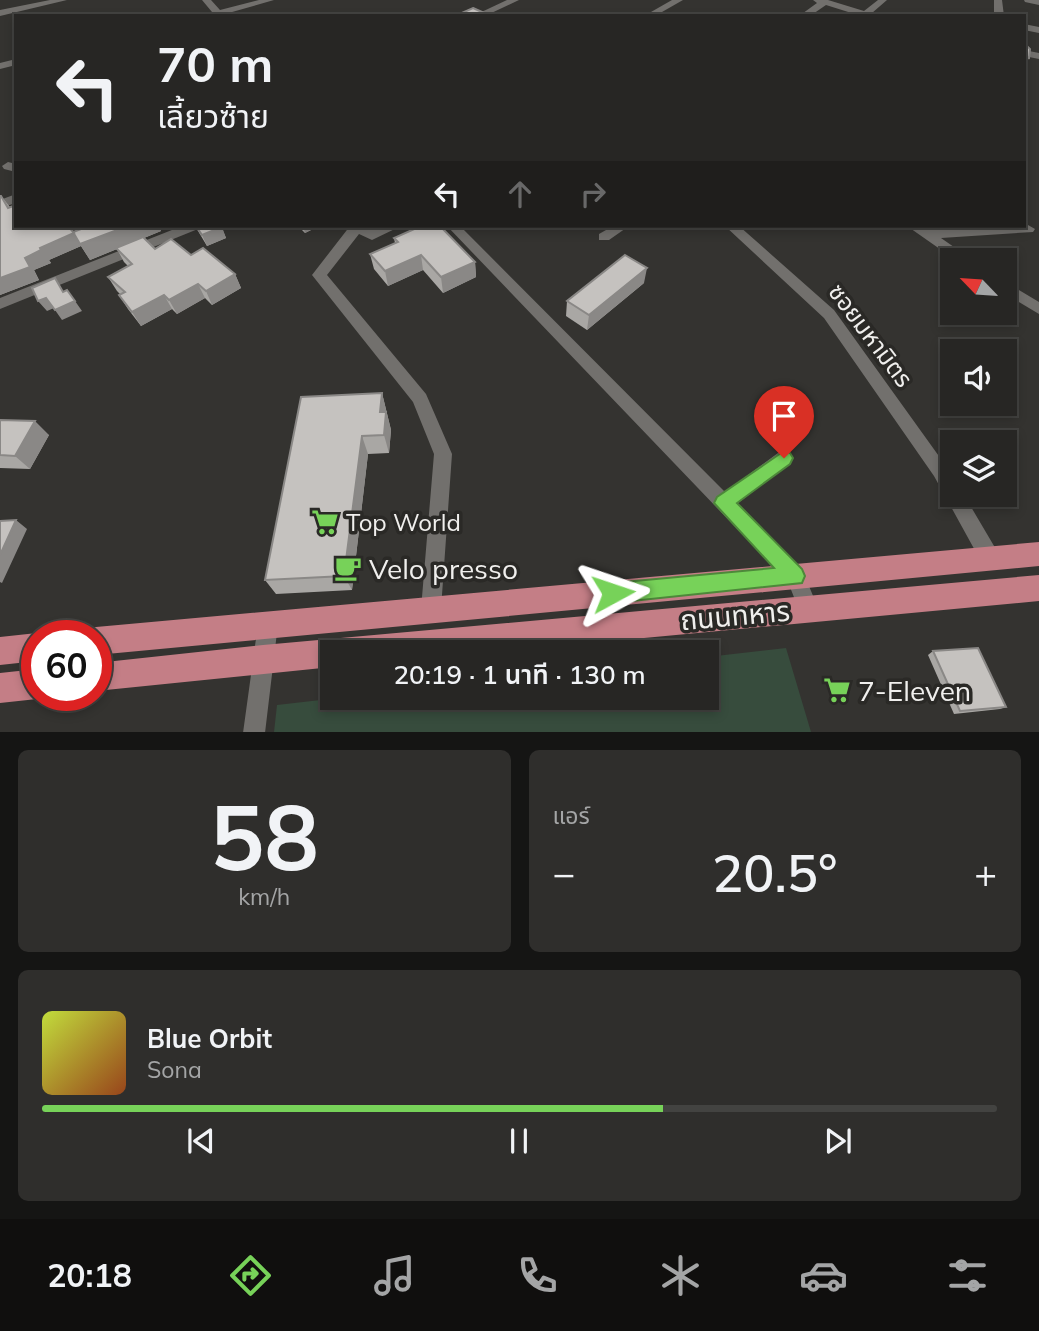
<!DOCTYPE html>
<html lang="th">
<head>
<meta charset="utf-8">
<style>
  :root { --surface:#272624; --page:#2f2e2c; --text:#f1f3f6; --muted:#a4a5a6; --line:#434341; --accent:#77d259 }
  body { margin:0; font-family:Mulish,"Noto Sans Thai",sans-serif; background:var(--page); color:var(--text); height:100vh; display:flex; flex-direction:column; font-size:26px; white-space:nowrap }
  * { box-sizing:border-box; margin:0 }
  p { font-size:23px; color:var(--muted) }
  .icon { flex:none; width:38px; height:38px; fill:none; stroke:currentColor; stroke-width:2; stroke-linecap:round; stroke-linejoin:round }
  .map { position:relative; height:732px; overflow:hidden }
  .drawer { display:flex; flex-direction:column; gap:18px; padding:18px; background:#151514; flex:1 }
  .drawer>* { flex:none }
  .banner { position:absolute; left:14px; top:14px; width:1012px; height:214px; border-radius:0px; box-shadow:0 4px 10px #0003,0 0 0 2px var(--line); background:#272624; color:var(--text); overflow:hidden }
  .needle { width:46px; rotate:295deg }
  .fabs { position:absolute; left:940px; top:248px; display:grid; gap:14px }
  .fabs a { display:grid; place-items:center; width:77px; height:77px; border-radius:0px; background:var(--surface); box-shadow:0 4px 10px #0003,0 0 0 2px var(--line); font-size:35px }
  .speed { position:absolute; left:21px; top:620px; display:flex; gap:14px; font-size:35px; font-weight:700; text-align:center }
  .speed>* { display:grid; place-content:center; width:91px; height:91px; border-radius:50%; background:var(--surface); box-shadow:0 4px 10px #0003,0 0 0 2px var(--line); line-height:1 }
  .speed .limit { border:10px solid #d22; background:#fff; color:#111 }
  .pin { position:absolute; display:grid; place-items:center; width:60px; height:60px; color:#fff; margin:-72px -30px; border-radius:50% 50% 50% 0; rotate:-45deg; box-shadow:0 0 7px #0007 }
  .pin .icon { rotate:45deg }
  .me { position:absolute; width:77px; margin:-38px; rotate:85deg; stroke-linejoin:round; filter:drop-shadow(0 0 5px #0008) }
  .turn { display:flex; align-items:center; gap:24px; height:147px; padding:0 28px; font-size:32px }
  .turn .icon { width:91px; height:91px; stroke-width:2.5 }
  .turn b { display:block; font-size:49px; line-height:60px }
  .lanes { display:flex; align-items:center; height:66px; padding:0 28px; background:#0003; justify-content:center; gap:35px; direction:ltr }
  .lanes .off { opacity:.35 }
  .big { font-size:52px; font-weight:600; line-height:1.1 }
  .drawer .card { flex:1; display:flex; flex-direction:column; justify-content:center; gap:10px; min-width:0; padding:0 24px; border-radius:10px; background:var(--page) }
  .drawer .dial { align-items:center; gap:0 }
  .dial b { font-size:91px; line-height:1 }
  .song { display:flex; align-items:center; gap:21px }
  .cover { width:84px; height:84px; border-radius:10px; background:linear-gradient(135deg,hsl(70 70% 55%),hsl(20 70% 35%)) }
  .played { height:7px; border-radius:4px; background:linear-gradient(90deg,var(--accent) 65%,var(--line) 65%) }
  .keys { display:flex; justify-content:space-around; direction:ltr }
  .heat { display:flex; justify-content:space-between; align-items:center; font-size:38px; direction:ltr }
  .drawer .tiles { flex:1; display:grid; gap:18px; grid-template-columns:1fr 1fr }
  .card:last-child { grid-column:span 2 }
  .trip { position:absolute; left:320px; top:640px; width:399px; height:70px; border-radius:0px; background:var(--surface); box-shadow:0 4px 10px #0003,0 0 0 2px var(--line); font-weight:600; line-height:70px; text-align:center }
  .tab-bar { display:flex; height:112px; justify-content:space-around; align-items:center; background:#100f0e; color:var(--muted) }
  .tab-bar .icon { width:49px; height:49px }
  .tab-bar .selected { color:var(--accent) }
  .tab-bar b { font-size:32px; color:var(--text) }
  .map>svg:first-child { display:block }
  .green { fill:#374c3d }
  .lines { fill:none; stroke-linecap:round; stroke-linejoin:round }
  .minor { fill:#72706d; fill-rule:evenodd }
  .major { fill:#c47e86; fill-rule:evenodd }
  .wall { fill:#a9a7a4 }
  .shaded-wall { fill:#8a8886 }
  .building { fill:#c5c2bf; stroke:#8a8886; stroke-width:2 }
  .route { fill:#77d259; stroke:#4d883a; stroke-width:2 }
  .labels { text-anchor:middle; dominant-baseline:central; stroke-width:7; stroke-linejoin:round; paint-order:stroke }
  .street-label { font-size:24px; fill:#f0efed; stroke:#2a2926 }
  .poi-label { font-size:24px; fill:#f0efed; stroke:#2a2926; text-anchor:start }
  .near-poi-label { font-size:28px; fill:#f0efed; stroke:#2a2926; text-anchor:start }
  .near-street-label { font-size:28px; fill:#f0efed; stroke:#2a2926 }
</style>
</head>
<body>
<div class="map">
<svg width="1039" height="733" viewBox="0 0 1039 733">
  <rect width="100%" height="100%" fill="#343330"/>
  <!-- green -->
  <path class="green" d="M 786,648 L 811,732 L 274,732 L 277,705 L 338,698 L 707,698 L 707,657 Z"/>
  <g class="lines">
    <!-- minor -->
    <path class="minor" d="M 50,0 L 67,0 L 0,16 L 0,10 Z
      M 202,0 L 211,0 L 220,10 L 259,0 L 274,0 L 218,16 L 202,16 L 212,12 Z
      M 507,0 L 519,0 L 485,16 L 473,16 Z
      M 672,0 L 683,0 L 655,16 L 644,16 Z
      M 813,0 L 828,0 L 864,11 L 878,0 L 887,0 L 872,13 L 876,16 L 861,16 L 826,5 L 810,16 L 799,16 L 817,3 Z
      M 994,0 L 1002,0 L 1004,16 L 994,16 Z
      M 1024,0 L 1039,0 L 1039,5 L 1025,2 Z
      M 1024,24 L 1039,27 L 1039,33 L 1024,30 Z
      M 1024,50 L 1039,53 L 1039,59 L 1024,56 Z
      M 16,59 L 16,65 L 0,69 L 0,63 Z
      M 8,162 L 16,164 L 16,172 L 4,169 L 2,166 Z
      M 16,194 L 16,203 L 0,208 L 0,200 Z
      M 1028,225 L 1035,229 L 1033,232 L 941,238 L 974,261 L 957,261 L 907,226 L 923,226 L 929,230 Z
      M 182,226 L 200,226 L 198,229 L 0,309 L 0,298 Z
      M 350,226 L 365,226 L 373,230 L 383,226 L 401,226 L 372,240 L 359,234 L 327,275 L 426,394 L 452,454 L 441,609 L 438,616 L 431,619 L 424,616 L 421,609 L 434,454 L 413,402 L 312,275 Z
      M 447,226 L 460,226 L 725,492 L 778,453 L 784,450 L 790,453 L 793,458 L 790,463 L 737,504 L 802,569 L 818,608 L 815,615 L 808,618 L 801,615 L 788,582 Z
      M 613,226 L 629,226 L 609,240 L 599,240 L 599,234 Z
      M 725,226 L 739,226 L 834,310 L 946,466 L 952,475 L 952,495 L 964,495 L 997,551 L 1000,558 L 997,565 L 990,567 L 983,565 L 934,476 L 824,318 Z
      M 1004,281 L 1039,302 L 1039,314 L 1004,293 Z
      M 268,614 L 275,617 L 278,624 L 265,733 L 243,733 L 258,624 L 261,617 Z"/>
    <!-- major -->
    <path class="major" d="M 1039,542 L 1039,566 L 96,655 L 96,635 L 84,635 L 86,631 L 96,627 Z
      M 1039,575 L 1039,601 L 483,653 L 332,653 L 332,667 L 96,691 L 96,663 L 263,645 Z
      M 37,633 L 43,635 L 37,635 L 37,661 L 0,665 L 0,637 Z
      M 37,669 L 37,695 L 46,695 L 37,699 L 0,703 L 0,673 Z"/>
  </g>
  <!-- wall -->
  <path class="wall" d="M 1024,45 L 1029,58 L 1024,67 Z
    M 1,196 L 10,207 L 73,232 L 89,226 L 158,226 L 161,231 L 144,238 L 155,249 L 191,255 L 235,274 L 241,288 L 212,305 L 205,298 L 177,314 L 172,309 L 141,326 L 128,309 L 119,295 L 120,294 L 117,291 L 108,277 L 128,266 L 124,262 L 117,249 L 90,260 L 81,246 L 49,260 L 51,263 L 34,270 L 39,280 L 0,295 Z
    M 195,226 L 221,226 L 226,238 L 207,246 Z
    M 298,226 L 319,226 L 305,233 Z
    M 394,238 L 475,262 L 476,277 L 443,293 L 423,270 L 388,286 L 374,269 L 370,254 L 395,243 Z
    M 644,283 L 587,330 L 566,316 L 567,301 Z
    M 382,393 L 391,430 L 389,453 L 368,454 L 352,590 L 276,594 L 265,580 Z
    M 0,420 L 49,435 L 30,469 L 0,468 Z
    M 933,651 L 1006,707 L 1000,709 L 954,714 L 928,655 Z"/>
  <!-- shaded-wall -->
  <path class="shaded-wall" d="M 128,226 L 158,226 L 161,231 L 90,260 L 81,246 L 49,260 L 51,263 L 34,270 L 39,280 L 0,295 L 0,278 L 25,258 L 40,248 L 74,233 Z
    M 265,226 L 275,226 L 266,229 Z
    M 303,226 L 319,226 L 305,233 Z
    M 222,227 L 226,238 L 207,246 L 202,235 Z
    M 421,255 L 423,270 L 388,286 L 385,271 Z
    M 475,262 L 476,277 L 443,293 L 441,277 Z
    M 647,268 L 644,283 L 587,330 L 589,315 Z
    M 235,274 L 241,288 L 212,305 L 206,291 Z
    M 198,284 L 205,298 L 177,314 L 169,300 Z
    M 164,295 L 172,309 L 141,326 L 132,312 Z
    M 46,298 L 54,308 L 47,311 L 38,301 Z
    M 75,301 L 82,311 L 62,320 L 55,310 Z
    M 382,393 L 391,430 L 389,453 L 384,435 L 380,412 Z
    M 35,421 L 49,435 L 30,469 L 15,456 Z
    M 362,436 L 368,454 L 352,590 L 344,576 Z
    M 16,520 L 27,529 L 2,583 L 0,582 L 0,555 Z"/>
  <!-- building -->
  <path class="building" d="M 473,8 L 491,16 L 455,16 Z
    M 1024,45 L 1027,46 L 1030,49 L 1029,58 L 1024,57 Z
    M 0,196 L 1,196 L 8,208 L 16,205 L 16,226 L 68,226 L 74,233 L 40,248 L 41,250 L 25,258 L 30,267 L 0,278 Z
    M 89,226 L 128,226 L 80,244 L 73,232 Z
    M 196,226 L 221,226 L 222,227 L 202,235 Z
    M 421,226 L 440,226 L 475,262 L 441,277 L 421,255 L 385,271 L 370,254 L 398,242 L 394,238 Z
    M 143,237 L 155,249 L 171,239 L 191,255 L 203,248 L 235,274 L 206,291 L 198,284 L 169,300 L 164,295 L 132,312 L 119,295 L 125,292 L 108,277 L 132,264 L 116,248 Z
    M 625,255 L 647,268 L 589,315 L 567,301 Z
    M 55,278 L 63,292 L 67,290 L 75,301 L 55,310 L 46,298 L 38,301 L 32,288 Z
    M 382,393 L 380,412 L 386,412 L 384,435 L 362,436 L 344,576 L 265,580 L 301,397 Z
    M 0,420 L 35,421 L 15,456 L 0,455 Z
    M 16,520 L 0,555 L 0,521 Z
    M 978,648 L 1006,707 L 960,711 L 933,651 Z"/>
  <!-- route -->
  <path class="route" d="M 784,451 L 790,453 L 793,458 L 790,464 L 737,503 L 802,569 L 805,576 L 802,583 L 613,603 L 606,600 L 603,593 L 606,585 L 613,583 L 774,568 L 714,503 L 717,497 Z"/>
  <!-- icons -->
  <defs>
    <symbol id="supermarket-bare" viewBox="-9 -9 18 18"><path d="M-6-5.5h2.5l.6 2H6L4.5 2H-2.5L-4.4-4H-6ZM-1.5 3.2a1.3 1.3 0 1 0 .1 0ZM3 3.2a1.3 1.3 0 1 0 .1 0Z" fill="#77d259" stroke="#2a2926" stroke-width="2.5" paint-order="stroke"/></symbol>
    <symbol id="cafe-bare" viewBox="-9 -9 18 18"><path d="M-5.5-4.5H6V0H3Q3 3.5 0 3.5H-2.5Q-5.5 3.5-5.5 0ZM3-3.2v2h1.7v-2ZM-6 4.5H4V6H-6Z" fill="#77d259" stroke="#2a2926" stroke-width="2.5" paint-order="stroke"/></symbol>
  </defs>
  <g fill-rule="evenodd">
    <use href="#supermarket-bare" x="306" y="503" width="38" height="38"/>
    <use href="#cafe-bare" x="329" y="549" width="38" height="38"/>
    <use href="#supermarket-bare" x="818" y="671" width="38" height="38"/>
  </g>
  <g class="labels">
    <!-- street labels -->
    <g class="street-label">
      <text transform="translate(871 335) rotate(53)">ซอยมหามิตร</text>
    </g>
    <!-- poi labels -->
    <g class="poi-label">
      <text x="346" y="522">Top World</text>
    </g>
    <!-- near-poi labels -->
    <g class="near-poi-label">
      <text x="369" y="568">Velo presso</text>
      <text x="858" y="690">7-Eleven</text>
    </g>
    <!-- near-street labels -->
    <g class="near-street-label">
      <text transform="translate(735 615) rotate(-5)">ถนนทหาร</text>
    </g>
  </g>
</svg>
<div class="fabs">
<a><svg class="needle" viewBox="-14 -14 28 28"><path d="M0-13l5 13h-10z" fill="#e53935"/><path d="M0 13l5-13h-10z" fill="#a4a5a6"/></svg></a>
<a><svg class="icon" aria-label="sound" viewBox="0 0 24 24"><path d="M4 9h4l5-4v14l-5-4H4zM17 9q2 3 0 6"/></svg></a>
<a><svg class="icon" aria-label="layers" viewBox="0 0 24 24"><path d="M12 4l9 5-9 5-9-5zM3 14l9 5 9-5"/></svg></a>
</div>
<div class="speed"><div class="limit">60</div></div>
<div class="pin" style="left:784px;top:458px;background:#d93025"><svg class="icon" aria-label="arrive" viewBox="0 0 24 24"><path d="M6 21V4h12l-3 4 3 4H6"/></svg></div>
<svg class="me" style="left:613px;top:593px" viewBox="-20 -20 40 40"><path d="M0-17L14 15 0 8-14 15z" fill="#77d259" stroke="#fff" stroke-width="4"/></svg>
<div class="trip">20:19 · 1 นาที · 130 m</div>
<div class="banner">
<div class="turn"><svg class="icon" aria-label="left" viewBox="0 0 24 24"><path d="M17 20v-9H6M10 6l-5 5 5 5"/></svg><div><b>70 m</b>เลี้ยวซ้าย</div></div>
<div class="lanes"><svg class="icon" aria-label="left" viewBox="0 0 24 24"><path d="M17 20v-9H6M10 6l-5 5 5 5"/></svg><svg class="icon off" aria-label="ahead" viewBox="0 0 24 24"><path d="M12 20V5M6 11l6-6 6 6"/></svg><svg class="icon off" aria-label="right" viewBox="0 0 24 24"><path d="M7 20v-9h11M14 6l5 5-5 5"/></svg></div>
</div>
</div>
<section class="drawer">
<div class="tiles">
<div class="card dial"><b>58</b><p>km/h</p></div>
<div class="card"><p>แอร์</p>
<div class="heat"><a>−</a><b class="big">20.5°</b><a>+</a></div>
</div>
<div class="card">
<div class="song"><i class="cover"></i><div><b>Blue Orbit</b><p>Sona</p></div></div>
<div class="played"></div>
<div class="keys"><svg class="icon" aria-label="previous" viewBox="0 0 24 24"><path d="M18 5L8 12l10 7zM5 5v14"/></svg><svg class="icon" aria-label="pause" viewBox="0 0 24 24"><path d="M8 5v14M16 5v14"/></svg><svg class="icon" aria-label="next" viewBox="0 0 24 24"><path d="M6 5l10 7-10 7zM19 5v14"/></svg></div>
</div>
</div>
</section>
<nav class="tab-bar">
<b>20:18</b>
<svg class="icon selected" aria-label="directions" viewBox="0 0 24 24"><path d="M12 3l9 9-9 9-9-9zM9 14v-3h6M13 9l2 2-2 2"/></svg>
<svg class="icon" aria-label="music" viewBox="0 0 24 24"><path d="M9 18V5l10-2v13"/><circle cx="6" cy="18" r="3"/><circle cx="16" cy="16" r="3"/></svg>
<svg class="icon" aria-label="phone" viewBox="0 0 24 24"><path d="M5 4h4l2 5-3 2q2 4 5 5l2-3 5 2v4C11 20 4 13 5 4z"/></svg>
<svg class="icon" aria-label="climate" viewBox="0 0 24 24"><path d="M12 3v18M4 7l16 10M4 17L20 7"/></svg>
<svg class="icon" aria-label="car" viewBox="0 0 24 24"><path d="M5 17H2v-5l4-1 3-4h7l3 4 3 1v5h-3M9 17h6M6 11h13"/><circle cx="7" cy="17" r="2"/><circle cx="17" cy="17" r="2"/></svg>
<svg class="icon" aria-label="filters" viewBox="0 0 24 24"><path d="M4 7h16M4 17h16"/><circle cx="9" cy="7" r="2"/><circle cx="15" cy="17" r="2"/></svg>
</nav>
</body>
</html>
